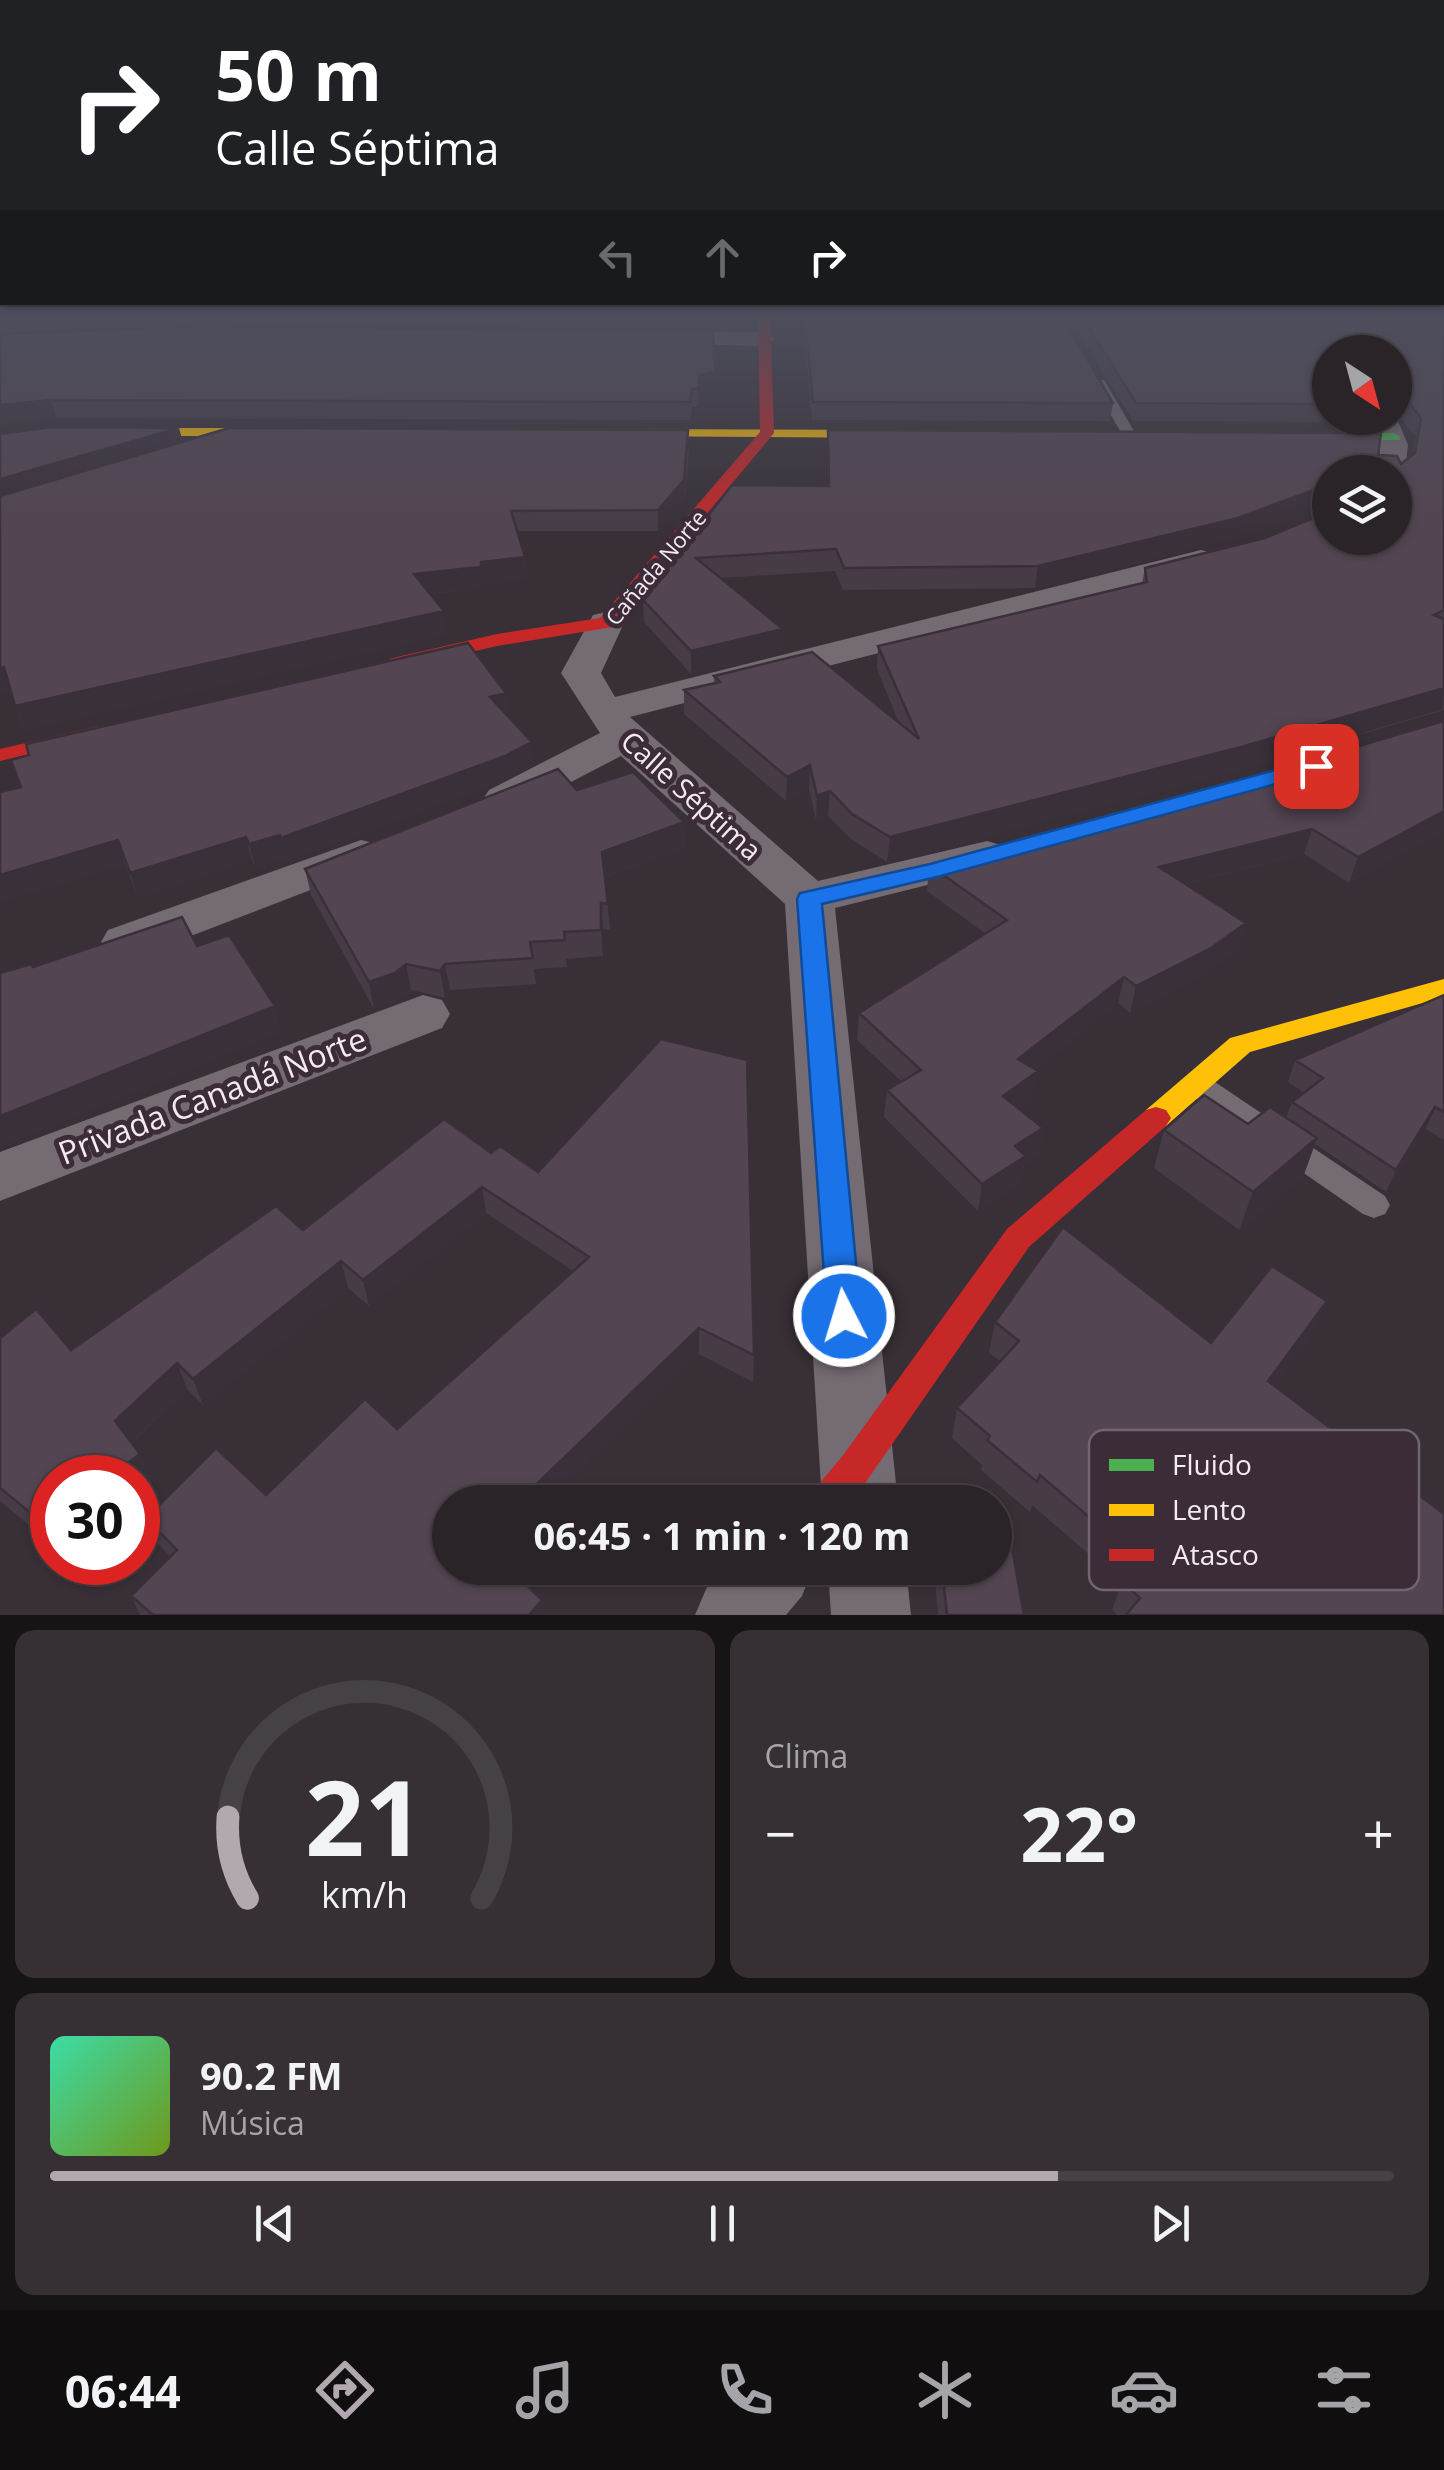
<!DOCTYPE html>
<html lang="es">
<head>
<meta charset="utf-8">
<style>
  :root { --surface:#2a2428; --page:#363034; --text:#f1f3f6; --muted:#a5a4a8; --line:#464145; --accent:#b2a9b0 }
  body { margin:0; font-family:"Open Sans",sans-serif; background:var(--page); color:var(--text); height:100vh; display:flex; flex-direction:column; font-size:38px; white-space:nowrap }
  * { box-sizing:border-box; margin:0 }
  p { font-size:32px; color:var(--muted) }
  .icon { flex:none; width:55px; height:55px; fill:none; stroke:currentColor; stroke-width:2; stroke-linecap:round; stroke-linejoin:round }
  .map { position:relative; height:1615px; overflow:hidden }
  .panel { display:flex; flex-direction:column; gap:15px; padding:15px; background:#171416; flex:1 }
  .panel>* { flex:none }
  .top-card { position:absolute; left:0px; top:0px; width:1445px; height:305px; box-shadow:0 2px 8px #0004,0 0 0 2px var(--line); background:#202124; color:#fff; overflow:hidden }
  .needle { width:65px; rotate:144deg }
  .controls { position:absolute; left:1312px; top:335px; display:grid; gap:20px }
  .controls a { display:grid; place-items:center; width:100px; height:100px; border-radius:50%; background:var(--surface); box-shadow:0 2px 8px #0004,0 0 0 2px var(--line); font-size:50px }
  .speed { position:absolute; left:30px; top:1455px; display:flex; gap:20px; font-size:50px; font-weight:700; text-align:center }
  .speed>* { display:grid; place-content:center; width:130px; height:130px; border-radius:50%; background:var(--surface); box-shadow:0 2px 8px #0004,0 0 0 2px var(--line); line-height:1 }
  .speed .limit { border:15px solid #d22; background:#fff; color:#111 }
  .pin { position:absolute; display:grid; place-items:center; width:85px; height:85px; color:#fff; margin:-42px; border-radius:20px; box-shadow:0 5px 15px #0006 }
  .me { position:absolute; width:110px; margin:-55px; rotate:355deg; stroke-linejoin:round; filter:drop-shadow(0 0 8px #0008) }
  .turn { display:flex; align-items:center; gap:35px; height:210px; padding:0 50px; font-size:45px }
  .turn .icon { width:130px; height:130px; stroke-width:2.5 }
  .turn b { display:block; font-size:70px; line-height:85px }
  .lanes { display:flex; align-items:center; height:95px; padding:0 50px; background:#0003; justify-content:center; gap:50px; direction:ltr }
  .lanes .off { opacity:.35 }
  .big { font-size:75px; font-weight:700; line-height:1.1 }
  .panel .tile { flex:1; display:flex; flex-direction:column; justify-content:center; gap:15px; min-width:0; padding:0 35px; border-radius:20px; background:var(--page) }
  .panel .dial { align-items:center; gap:0 }
  .dial svg { height:260px; overflow:visible; fill:none; stroke:var(--line); stroke-width:7; stroke-linecap:round; text-anchor:middle }
  .dial text { fill:var(--text); stroke:none }
  .song { display:flex; align-items:center; gap:30px }
  .cover { width:120px; height:120px; border-radius:15px; background:linear-gradient(135deg,hsl(160 70% 55%),hsl(80 70% 35%)) }
  .played { height:10px; border-radius:5px; background:linear-gradient(90deg,var(--accent) 75%,var(--line) 75%) }
  .keys { display:flex; justify-content:space-around; direction:ltr }
  .heat { display:flex; justify-content:space-between; align-items:center; font-size:55px; direction:ltr }
  .panel .tiles { flex:1; display:grid; gap:15px; grid-template-columns:1fr 1fr }
  .tile:last-child { grid-column:span 2 }
  .trip { position:absolute; left:432px; top:1485px; width:580px; height:100px; border-radius:50px; background:var(--surface); box-shadow:0 2px 8px #0004,0 0 0 2px var(--line); font-weight:700; line-height:100px; text-align:center }
  .tabs { display:flex; height:160px; justify-content:space-around; align-items:center; background:#110e10; color:var(--muted) }
  .tabs .icon { width:70px; height:70px }
  .tabs .on { color:var(--accent) }
  .tabs b { font-size:45px; color:var(--text) }
  .map>svg:first-child { display:block }
  .lines { fill:none; stroke-linecap:round; stroke-linejoin:round }
  .lane { fill:#756c73; fill-rule:evenodd }
  .street { fill:#756c73; fill-rule:evenodd }
  .fast { fill:#4caf50; fill-rule:evenodd }
  .slow { fill:#ffc107; fill-rule:evenodd }
  .jam { fill:#c62828; fill-rule:evenodd }
  .wall { fill:#473b46 }
  .shaded-wall { fill:#3a3039 }
  .building { fill:#534551; stroke:#3a3039; stroke-width:2.5 }
  .route { fill:#1a73e8; stroke:#114b97; stroke-width:2.5 }
  .labels { text-anchor:middle; dominant-baseline:central; stroke-width:10; stroke-linejoin:round; paint-order:stroke }
  .far-street-label { font-size:22px; fill:#f4eaf2; stroke:#3b2c38 }
  .street-label { font-size:28px; fill:#f4eaf2; stroke:#3b2c38 }
  .near-street-label { font-size:32px; fill:#f4eaf2; stroke:#3b2c38 }
  .key { fill:#3b2c38; stroke:#726570; stroke-width:2.5 }
  .key-label { font-size:28px; fill:#f4eaf2 }
</style>
</head>
<body>
<div class="map">
<svg width="1444" height="1615" viewBox="0 0 1444 1615">
  <rect width="100%" height="100%" fill="#383036"/>
  <g class="lines">
    <!-- lane -->
    <path class="lane" d="M 1094,380 L 1104,380 L 1137,436 L 1135,439 L 1125,439 L 1092,383 Z
      M 1199,1075 L 1209,1078 L 1385,1196 L 1390,1205 L 1385,1214 L 1374,1218 L 1363,1214 L 1189,1094 L 1185,1086 L 1189,1078 Z"/>
    <!-- street -->
    <path class="street" d="M 655,331 L 763,332 L 775,339 L 763,346 L 646,343 L 643,338 L 646,333 Z
      M 1395,414 L 1408,445 L 1405,472 L 1395,480 L 1395,472 L 1375,472 L 1380,452 L 1370,418 L 1395,418 Z
      M 1201,550 L 1213,553 L 1218,560 L 1213,567 L 630,717 L 818,881 L 987,841 L 1004,846 L 1011,856 L 1004,866 L 835,908 L 898,1502 L 822,1502 L 785,904 L 621,756 L 521,808 L 505,812 L 489,808 L 483,799 L 489,790 L 600,733 L 561,673 L 593,615 L 606,612 L 619,615 L 624,623 L 601,673 L 615,697 Z
      M 361,840 L 378,844 L 385,854 L 378,864 L 144,954 L 126,959 L 108,954 L 101,942 L 108,930 Z
      M 423,995 L 442,1000 L 450,1014 L 442,1028 L 0,1201 L 0,1152 Z
      M 723,1568 L 813,1568 L 802,1596 L 786,1615 L 695,1615 L 707,1587 Z
      M 828,1568 L 906,1568 L 911,1615 L 831,1615 Z"/>
    <!-- fast -->
    <path class="fast" d="M 1394,433 L 1401,437 L 1399,440 L 1307,441 L 1300,437 L 1307,433 Z"/>
    <!-- slow -->
    <path class="slow" d="M 56,428 L 291,428 L 298,432 L 291,436 L 56,436 L 0,443 L 0,435 Z
      M 612,429 L 901,430 L 908,434 L 901,438 L 607,436 L 607,430 Z
      M 1444,979 L 1444,997 L 1250,1052 L 1166,1126 L 1156,1129 L 1146,1126 L 1141,1118 L 1146,1110 L 1230,1038 Z"/>
    <!-- jam -->
    <path class="jam" d="M 758,313 L 770,313 L 774,433 L 613,627 L 497,646 L 397,669 L 390,667 L 387,663 L 390,659 L 397,657 L 497,634 L 600,618 L 760,432 Z
      M 99,726 L 109,732 L 106,736 L 0,761 L 0,749 Z
      M 1156,1107 L 1166,1110 L 1171,1118 L 1166,1126 L 1029,1247 L 852,1502 L 809,1502 L 815,1489 L 844,1454 L 1007,1229 L 1146,1110 Z"/>
  </g>
  <!-- wall -->
  <path class="wall" d="M 0,313 L 713,313 L 713,328 L 214,323 L 207,326 L 715,371 L 715,389 L 700,392 L 698,407 L 692,407 L 691,420 L 56,418 L 0,424 Z
    M 802,313 L 1060,313 L 1113,403 L 1110,421 L 812,420 Z
    M 1067,313 L 1316,313 L 1313,315 L 1444,318 L 1444,710 L 1235,771 L 887,862 L 851,839 L 828,816 L 816,820 L 809,789 L 786,801 L 684,714 L 684,690 L 714,683 L 714,676 L 899,723 L 877,669 L 878,646 L 1142,584 L 1145,568 L 1395,538 L 1330,472 L 1330,503 L 1329,502 L 1233,538 L 1035,588 L 843,590 L 835,571 L 721,578 L 783,651 L 691,674 L 644,622 L 643,600 L 732,485 L 828,486 L 828,430 L 1378,455 L 1401,464 L 1412,455 L 1416,437 L 1395,411 L 1395,352 L 1330,352 L 1330,418 L 1369,418 L 1367,422 L 1133,421 Z
    M 0,434 L 183,442 L 689,449 L 685,500 L 658,531 L 517,531 L 525,557 L 527,578 L 484,584 L 483,588 L 430,594 L 447,634 L 23,730 L 10,690 L 0,694 Z
    M 506,693 L 509,715 L 507,715 L 534,765 L 507,779 L 287,861 L 286,858 L 255,867 L 252,860 L 138,897 L 125,864 L 0,902 L 0,792 Z
    M 1444,721 L 1444,831 L 1349,883 L 1304,854 L 1186,884 L 1246,923 L 1238,949 L 1204,974 L 1130,1013 L 1118,1003 L 1035,1069 L 1033,1098 L 1019,1109 L 1043,1128 L 1038,1156 L 1024,1165 L 1020,1183 L 978,1211 L 884,1117 L 887,1090 L 901,1081 L 857,1040 L 859,1013 L 986,934 L 927,891 L 929,865 L 1148,808 Z
    M 577,790 L 684,822 L 685,847 L 605,877 L 610,930 L 603,929 L 603,956 L 566,959 L 567,967 L 534,969 L 536,984 L 450,990 L 445,998 L 411,990 L 399,1000 L 374,1009 L 311,895 L 305,869 Z
    M 1444,995 L 1444,1140 L 1426,1129 L 1386,1192 L 1315,1144 L 1303,1177 L 1239,1230 L 1154,1168 L 1164,1130 L 1248,1124 L 1286,1118 L 1292,1102 L 1304,1093 L 1288,1082 L 1295,1060 Z
    M 444,1119 L 754,1355 L 753,1382 L 699,1354 L 450,1568 L 535,1568 L 536,1572 L 526,1585 L 542,1600 L 545,1615 L 140,1615 L 131,1596 L 170,1556 L 158,1544 L 146,1518 L 266,1495 L 397,1429 L 573,1271 L 486,1213 L 369,1306 L 348,1288 L 203,1405 L 187,1389 L 132,1443 L 140,1454 L 152,1480 L 138,1491 L 138,1478 L 52,1478 L 52,1545 L 0,1501 L 0,1338 L 71,1350 L 303,1230 Z
    M 995,1322 L 1211,1343 L 1314,1331 L 1274,1386 L 1444,1615 L 1117,1615 L 1112,1610 L 1122,1583 L 1032,1505 L 1030,1512 L 981,1470 L 982,1465 L 952,1438 L 957,1408 L 1000,1361 L 989,1353 Z
    M 934,1568 L 995,1568 L 1024,1615 L 938,1615 Z"/>
  <!-- shaded-wall -->
  <path class="shaded-wall" d="M 198,313 L 212,313 L 214,323 L 201,328 Z
    M 715,371 L 715,389 L 700,392 L 698,407 L 698,389 L 700,375 Z
    M 1401,392 L 1396,410 L 1395,411 L 1396,396 Z
    M 51,400 L 56,418 L 0,424 L 0,405 Z
    M 179,428 L 184,446 L 0,500 L 0,479 Z
    M 688,430 L 685,500 L 658,531 L 658,510 Z
    M 1330,484 L 1329,502 L 1233,538 L 1035,588 L 1038,566 Z
    M 525,557 L 527,578 L 484,584 L 483,588 L 417,595 L 414,574 Z
    M 444,611 L 447,634 L 23,730 L 15,706 Z
    M 783,629 L 783,651 L 691,674 L 691,651 Z
    M 4,667 L 12,690 L 0,694 L 0,668 Z
    M 1444,688 L 1443,709 L 1235,771 L 887,862 L 890,837 Z
    M 506,693 L 509,715 L 493,719 L 490,697 Z
    M 532,742 L 534,765 L 507,779 L 287,861 L 281,838 Z
    M 810,765 L 809,789 L 786,801 L 787,777 Z
    M 830,791 L 828,816 L 816,820 L 817,796 Z
    M 1444,811 L 1444,831 L 1349,883 L 1358,857 Z
    M 684,822 L 685,847 L 604,877 L 602,852 Z
    M 1312,829 L 1304,854 L 1153,892 L 1159,867 Z
    M 280,835 L 286,858 L 255,867 L 249,844 Z
    M 246,837 L 252,860 L 138,897 L 130,873 Z
    M 118,840 L 125,864 L 0,902 L 0,875 Z
    M 601,903 L 603,929 L 603,956 L 601,930 Z
    M 1246,923 L 1238,949 L 1204,974 L 1130,1013 L 1136,986 Z
    M 406,964 L 411,990 L 399,1000 L 374,1009 L 369,982 Z
    M 445,964 L 450,990 L 445,998 L 440,971 Z
    M 1124,977 L 1118,1003 L 1013,1086 L 1018,1059 Z
    M 275,1006 L 282,1033 L 0,1148 L 0,1116 Z
    M 1038,1071 L 1033,1098 L 999,1123 L 1003,1096 Z
    M 1435,1107 L 1426,1129 L 1386,1192 L 1396,1170 Z
    M 1043,1128 L 1038,1156 L 1024,1165 L 1020,1183 L 978,1211 L 982,1184 L 1015,1146 Z
    M 1317,1138 L 1303,1177 L 1239,1230 L 1253,1192 Z
    M 482,1187 L 486,1213 L 369,1306 L 363,1280 Z
    M 341,1261 L 348,1288 L 203,1405 L 193,1379 Z
    M 1327,1301 L 1314,1331 L 1256,1411 L 1268,1381 Z
    M 699,1328 L 699,1354 L 548,1502 L 518,1502 Z
    M 177,1363 L 187,1389 L 127,1447 L 115,1421 Z
    M 140,1454 L 152,1480 L 138,1491 L 138,1478 L 108,1478 Z
    M 52,1518 L 52,1540 L 44,1524 Z
    M 516,1568 L 535,1568 L 536,1572 L 517,1597 L 513,1572 Z
    M 542,1600 L 545,1615 L 529,1615 Z"/>
  <!-- building -->
  <path class="building" d="M 0,313 L 159,313 L 0,320 Z
    M 804,313 L 1060,313 L 1113,403 L 813,402 Z
    M 1080,313 L 1308,313 L 1309,315 L 1444,318 L 1444,610 L 1434,615 L 1444,619 L 1444,688 L 1241,747 L 890,837 L 852,814 L 830,791 L 817,796 L 810,765 L 787,777 L 684,690 L 720,682 L 714,676 L 812,652 L 919,739 L 878,646 L 1147,582 L 1145,568 L 1265,538 L 1330,511 L 1330,538 L 1395,538 L 1395,472 L 1330,472 L 1330,484 L 1238,518 L 1038,566 L 844,568 L 836,549 L 696,558 L 783,629 L 691,651 L 643,600 L 732,485 L 829,486 L 828,430 L 1381,433 L 1378,455 L 1397,456 L 1401,464 L 1415,453 L 1421,418 L 1401,392 L 1395,396 L 1395,352 L 1330,352 L 1330,404 L 1136,403 Z
    M 200,326 L 713,332 L 715,371 L 700,375 L 698,389 L 692,389 L 690,402 L 51,400 L 0,405 L 0,334 Z
    M 51,427 L 179,428 L 0,479 L 0,434 Z
    M 229,428 L 688,430 L 684,480 L 658,510 L 511,511 L 525,557 L 481,562 L 481,567 L 414,574 L 444,611 L 15,706 L 4,667 L 0,668 L 0,496 Z
    M 468,643 L 506,693 L 490,697 L 532,742 L 505,756 L 281,838 L 280,835 L 249,844 L 246,837 L 130,873 L 118,840 L 0,875 L 0,792 L 21,787 L 11,760 L 29,755 L 26,744 Z
    M 1444,721 L 1444,811 L 1358,857 L 1312,829 L 1159,867 L 1246,923 L 1211,948 L 1136,986 L 1124,977 L 1018,1059 L 1038,1071 L 1003,1096 L 1043,1128 L 1015,1146 L 1026,1156 L 982,1184 L 887,1090 L 921,1070 L 859,1013 L 1007,920 L 929,865 L 1148,808 Z
    M 558,769 L 577,790 L 633,772 L 684,822 L 602,852 L 608,904 L 601,903 L 601,930 L 564,932 L 565,940 L 530,942 L 533,958 L 445,964 L 440,971 L 406,964 L 395,973 L 369,982 L 305,869 Z
    M 182,917 L 197,946 L 229,935 L 275,1006 L 0,1116 L 0,973 L 31,964 L 33,967 Z
    M 1444,995 L 1444,1112 L 1435,1107 L 1396,1170 L 1292,1102 L 1323,1078 L 1295,1060 Z
    M 661,1039 L 747,1060 L 754,1355 L 699,1328 L 518,1502 L 450,1502 L 450,1568 L 516,1568 L 513,1572 L 542,1600 L 529,1615 L 153,1615 L 131,1596 L 177,1550 L 146,1518 L 216,1448 L 266,1495 L 365,1399 L 397,1429 L 589,1257 L 482,1187 L 363,1280 L 341,1261 L 193,1379 L 177,1363 L 115,1421 L 140,1454 L 108,1478 L 52,1478 L 52,1518 L 44,1524 L 0,1488 L 0,1338 L 36,1309 L 71,1350 L 276,1206 L 303,1230 L 444,1119 L 491,1153 L 500,1146 L 538,1172 Z
    M 1204,1095 L 1248,1124 L 1270,1107 L 1317,1138 L 1253,1192 L 1164,1130 Z
    M 1063,1227 L 1211,1343 L 1272,1266 L 1327,1301 L 1268,1381 L 1444,1514 L 1444,1615 L 1126,1615 L 1140,1598 L 1122,1581 L 1138,1559 L 1040,1475 L 1037,1482 L 987,1440 L 990,1436 L 957,1408 L 1019,1341 L 995,1322 Z
    M 995,1526 L 1008,1526 L 1024,1615 L 947,1615 L 942,1568 L 995,1568 Z"/>
  <!-- sky -->
  <linearGradient id="sky" x2="0" y2="1"><stop stop-color="#1f1a1e"/><stop offset="0.58" stop-color="#4d4e5d"/><stop offset="1" stop-color="#4d4e5d" stop-opacity="0"/></linearGradient>
  <rect width="1444" height="539" fill="url(#sky)"/>
  <!-- route -->
  <path class="route" d="M 1316,759 L 1326,766 L 1323,771 L 941,876 L 822,904 L 861,1316 L 856,1326 L 844,1331 L 832,1326 L 827,1316 L 797,899 L 800,893 L 930,864 Z"/>
  <g class="labels">
    <!-- far-street labels -->
    <g class="far-street-label">
      <text transform="translate(655 567) rotate(-50)">Cañada Norte</text>
    </g>
    <!-- street labels -->
    <g class="street-label">
      <text transform="translate(692 795) rotate(42)">Calle Séptima</text>
    </g>
    <!-- near-street labels -->
    <g class="near-street-label">
      <text transform="translate(212 1095) rotate(-21)">Privada Canadá Norte</text>
    </g>
  </g>
  <!-- legend -->
  <rect x="1089" y="1430" width="330" height="160" rx="15" class="key"/>
  <rect x="1109" y="1459" width="45" height="12" fill="#4caf50"/>
  <rect x="1109" y="1504" width="45" height="12" fill="#ffc107"/>
  <rect x="1109" y="1549" width="45" height="12" fill="#c62828"/>
  <g class="key-label">
    <text x="1172" y="1475">Fluido</text>
    <text x="1172" y="1520">Lento</text>
    <text x="1172" y="1565">Atasco</text>
  </g>
</svg>
<div class="controls">
<a><svg class="needle" viewBox="-14 -14 28 28"><path d="M0-13l5 13h-10z" fill="#e53935"/><path d="M0 13l5-13h-10z" fill="#a5a4a8"/></svg></a>
<a><svg class="icon" aria-label="layers" viewBox="0 0 24 24"><path d="M12 4l9 5-9 5-9-5zM3 14l9 5 9-5"/></svg></a>
</div>
<div class="speed"><div class="limit">30</div></div>
<div class="pin" style="left:1316px;top:766px;background:#d93025"><svg class="icon" aria-label="arrive" viewBox="0 0 24 24"><path d="M6 21V4h12l-3 4 3 4H6"/></svg></div>
<svg class="me" style="left:844px;top:1316px" viewBox="-20 -20 40 40"><circle r="17" fill="#1a73e8" stroke="#fff" stroke-width="3"/><path d="M0-11L8 9 0 5-8 9z" fill="#fff"/></svg>
<div class="trip">06:45 · 1 min · 120 m</div>
<div class="top-card">
<div class="turn"><svg class="icon" aria-label="right" viewBox="0 0 24 24"><path d="M7 20v-9h11M14 6l5 5-5 5"/></svg><div><b>50 m</b>Calle Séptima</div></div>
<div class="lanes"><svg class="icon off" aria-label="left" viewBox="0 0 24 24"><path d="M17 20v-9H6M10 6l-5 5 5 5"/></svg><svg class="icon off" aria-label="ahead" viewBox="0 0 24 24"><path d="M12 20V5M6 11l6-6 6 6"/></svg><svg class="icon" aria-label="right" viewBox="0 0 24 24"><path d="M7 20v-9h11M14 6l5 5-5 5"/></svg></div>
</div>
</div>
<section class="panel">
<div class="tiles">
<div class="tile dial"><svg viewBox="0 0 100 80">
<path d="M14 69A42 42 0 1 1 86 69"/>
<path d="M14 69A42 42 0 0 1 8 44" stroke="#b2a9b0"/>
<text x="50" y="56" font-size="32" font-weight="700">21</text>
<text x="50" y="72" font-size="11">km/h</text>
</svg></div>
<div class="tile"><p>Clima</p>
<div class="heat"><a>−</a><b class="big">22°</b><a>+</a></div>
</div>
<div class="tile">
<div class="song"><i class="cover"></i><div><b>90.2 FM</b><p>Música</p></div></div>
<div class="played"></div>
<div class="keys"><svg class="icon" aria-label="previous" viewBox="0 0 24 24"><path d="M18 5L8 12l10 7zM5 5v14"/></svg><svg class="icon" aria-label="pause" viewBox="0 0 24 24"><path d="M8 5v14M16 5v14"/></svg><svg class="icon" aria-label="next" viewBox="0 0 24 24"><path d="M6 5l10 7-10 7zM19 5v14"/></svg></div>
</div>
</div>
</section>
<nav class="tabs">
<b>06:44</b>
<svg class="icon on" aria-label="directions" viewBox="0 0 24 24"><path d="M12 3l9 9-9 9-9-9zM9 14v-3h6M13 9l2 2-2 2"/></svg>
<svg class="icon" aria-label="music" viewBox="0 0 24 24"><path d="M9 18V5l10-2v13"/><circle cx="6" cy="18" r="3"/><circle cx="16" cy="16" r="3"/></svg>
<svg class="icon" aria-label="phone" viewBox="0 0 24 24"><path d="M5 4h4l2 5-3 2q2 4 5 5l2-3 5 2v4C11 20 4 13 5 4z"/></svg>
<svg class="icon" aria-label="climate" viewBox="0 0 24 24"><path d="M12 3v18M4 7l16 10M4 17L20 7"/></svg>
<svg class="icon" aria-label="car" viewBox="0 0 24 24"><path d="M5 17H2v-5l4-1 3-4h7l3 4 3 1v5h-3M9 17h6M6 11h13"/><circle cx="7" cy="17" r="2"/><circle cx="17" cy="17" r="2"/></svg>
<svg class="icon" aria-label="filters" viewBox="0 0 24 24"><path d="M4 7h16M4 17h16"/><circle cx="9" cy="7" r="2"/><circle cx="15" cy="17" r="2"/></svg>
</nav>
</body>
</html>
